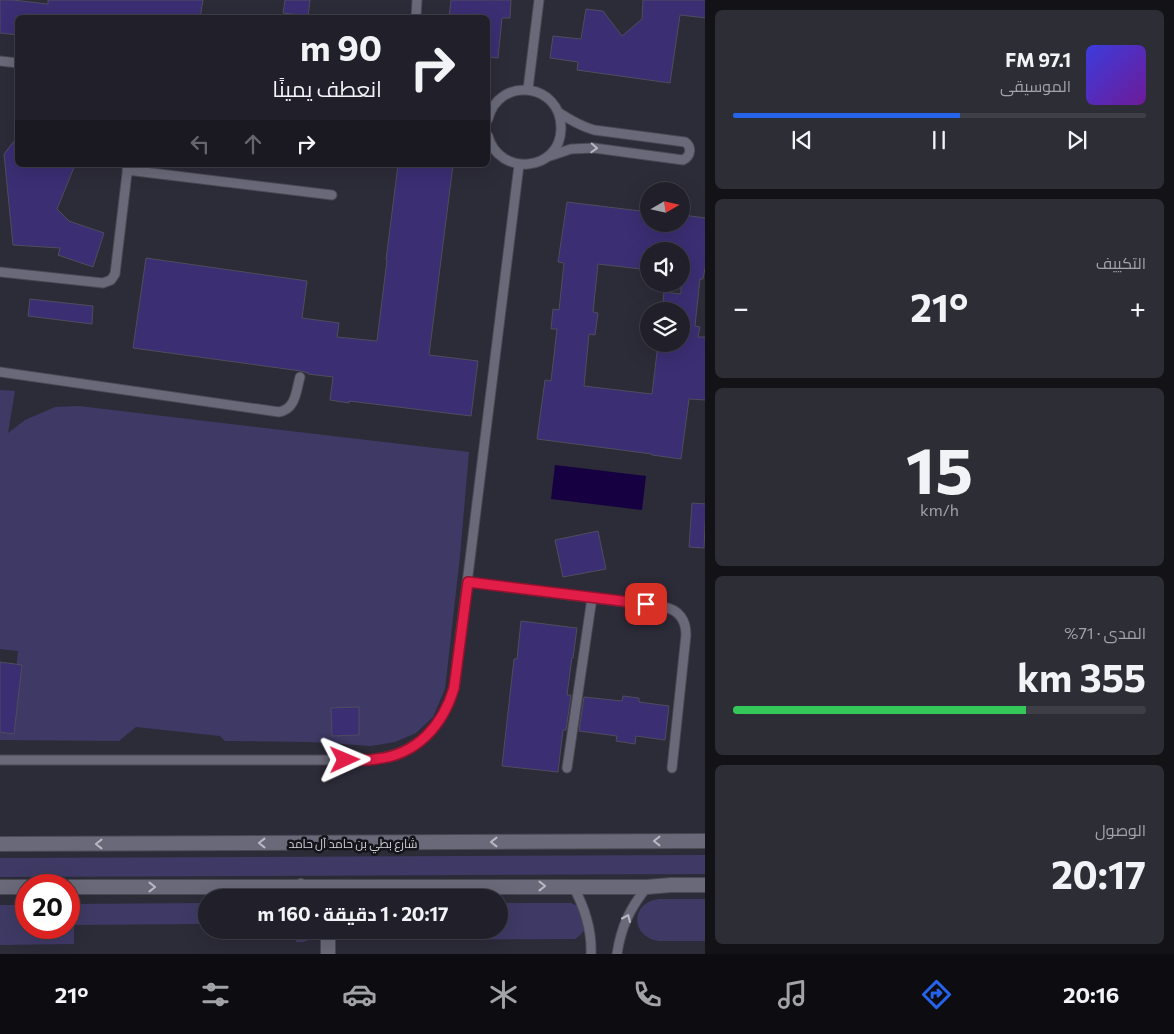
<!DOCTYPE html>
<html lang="ar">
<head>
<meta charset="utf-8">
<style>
  :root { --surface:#21202a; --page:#2d2d36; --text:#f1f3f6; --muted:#a2a3a8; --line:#3e3e47; --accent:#2563eb }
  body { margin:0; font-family:Commissioner,Cairo,sans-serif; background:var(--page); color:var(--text); direction:rtl; height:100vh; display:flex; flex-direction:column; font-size:19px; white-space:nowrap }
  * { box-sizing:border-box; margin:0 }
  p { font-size:16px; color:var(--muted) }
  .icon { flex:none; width:28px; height:28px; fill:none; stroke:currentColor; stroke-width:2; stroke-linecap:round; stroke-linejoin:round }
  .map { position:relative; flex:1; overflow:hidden; direction:ltr }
  .panel { display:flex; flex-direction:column; gap:10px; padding:10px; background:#121217; width:469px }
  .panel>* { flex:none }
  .guide { position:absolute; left:15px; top:15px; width:475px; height:152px; border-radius:8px; box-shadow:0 5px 20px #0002,0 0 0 1px var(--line); direction:rtl; background:#21202a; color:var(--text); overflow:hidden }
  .needle { width:32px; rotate:81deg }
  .controls { position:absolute; left:640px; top:182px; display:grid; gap:10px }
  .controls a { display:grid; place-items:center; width:50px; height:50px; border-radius:50%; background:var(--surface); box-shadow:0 5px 20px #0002,0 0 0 1px var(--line); font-size:25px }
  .speed { position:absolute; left:15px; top:874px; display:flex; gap:10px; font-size:25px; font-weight:700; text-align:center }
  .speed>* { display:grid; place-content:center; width:65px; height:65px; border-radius:50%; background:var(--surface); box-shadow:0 5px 20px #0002,0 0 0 1px var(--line); line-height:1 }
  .speed .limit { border:8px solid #d22; background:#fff; color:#111 }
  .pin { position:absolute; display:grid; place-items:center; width:42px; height:42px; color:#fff; margin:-21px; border-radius:10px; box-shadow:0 2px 8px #0006 }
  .me { position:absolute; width:55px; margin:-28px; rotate:89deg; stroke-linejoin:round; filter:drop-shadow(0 0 4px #0008) }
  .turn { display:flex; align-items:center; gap:18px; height:105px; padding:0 25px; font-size:22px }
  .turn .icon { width:65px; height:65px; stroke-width:2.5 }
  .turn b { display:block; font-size:35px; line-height:42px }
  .lanes { display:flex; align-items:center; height:48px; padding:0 25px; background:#0003; justify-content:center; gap:25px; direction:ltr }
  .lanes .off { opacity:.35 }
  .big { font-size:38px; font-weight:700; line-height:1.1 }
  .panel .tile { flex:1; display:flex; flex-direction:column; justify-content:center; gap:8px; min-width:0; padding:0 18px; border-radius:8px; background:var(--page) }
  .panel .dial { align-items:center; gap:0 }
  .dial b { font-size:65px; line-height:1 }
  .song { display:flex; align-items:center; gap:15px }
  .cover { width:60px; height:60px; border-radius:8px; background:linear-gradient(135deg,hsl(240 70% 55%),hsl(280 70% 35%)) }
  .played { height:5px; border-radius:2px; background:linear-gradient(90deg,var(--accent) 55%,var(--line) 55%) }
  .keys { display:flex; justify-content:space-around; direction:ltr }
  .heat { display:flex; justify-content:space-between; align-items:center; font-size:28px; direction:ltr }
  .charge { height:8px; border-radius:4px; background:linear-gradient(90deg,#34c759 71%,var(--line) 0) }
  .trip { position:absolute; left:198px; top:889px; width:310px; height:50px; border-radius:25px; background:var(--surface); box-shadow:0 5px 20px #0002,0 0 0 1px var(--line); font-weight:700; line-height:50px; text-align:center; direction:rtl }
  .menu { display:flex; height:80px; justify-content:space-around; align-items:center; background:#0d0d11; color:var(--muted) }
  .menu .icon { width:35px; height:35px }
  .menu .current { color:var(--accent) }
  .menu b { font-size:22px; color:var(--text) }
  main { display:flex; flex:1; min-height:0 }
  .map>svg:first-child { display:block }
  .green { fill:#3f3a65 }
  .water { fill:#160042 }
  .building { fill:#3b2e73; stroke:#4e4d5c; fill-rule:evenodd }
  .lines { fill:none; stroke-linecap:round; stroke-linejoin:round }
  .service-casing { stroke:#494853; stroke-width:11 }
  .minor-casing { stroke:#494853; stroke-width:16 }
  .tertiary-casing { stroke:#494853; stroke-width:16 }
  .service { stroke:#6a6979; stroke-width:9 }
  .minor { stroke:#6a6979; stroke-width:14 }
  .tertiary { stroke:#6a6979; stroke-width:14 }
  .oneway { stroke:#b8b7c2 }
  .route-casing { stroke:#92132f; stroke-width:12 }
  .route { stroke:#e11d48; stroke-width:9 }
  .labels { text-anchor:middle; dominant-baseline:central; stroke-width:5; stroke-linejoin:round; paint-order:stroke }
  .street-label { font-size:12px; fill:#d2d1da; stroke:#14141a }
</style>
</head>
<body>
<main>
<section class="panel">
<div class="tile">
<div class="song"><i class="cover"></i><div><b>97.1 FM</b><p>الموسيقى</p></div></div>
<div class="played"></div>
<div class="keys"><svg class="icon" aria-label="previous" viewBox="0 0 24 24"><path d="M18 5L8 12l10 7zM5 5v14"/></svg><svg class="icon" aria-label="pause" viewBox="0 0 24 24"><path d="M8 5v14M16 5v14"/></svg><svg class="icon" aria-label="next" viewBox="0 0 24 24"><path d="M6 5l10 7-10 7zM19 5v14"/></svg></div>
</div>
<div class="tile"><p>التكييف</p>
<div class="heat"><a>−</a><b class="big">21°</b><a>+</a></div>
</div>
<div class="tile dial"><b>15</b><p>km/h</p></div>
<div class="tile"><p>المدى · 71%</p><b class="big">355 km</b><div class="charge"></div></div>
<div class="tile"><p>الوصول</p><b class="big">20:17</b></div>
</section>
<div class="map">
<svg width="706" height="954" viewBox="0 0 706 954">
  <rect width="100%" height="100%" fill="#2c2b38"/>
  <!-- green -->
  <path class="green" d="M 0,390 L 15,391 L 8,433 L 25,420 L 55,407 L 79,406 L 469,452 L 460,556 L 445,689 L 433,717 L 416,733 L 395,742 L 371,746 L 311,742 L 225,741 L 220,736 L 136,727 L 119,741 L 0,740 L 0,723 L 11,724 L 18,651 L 0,649 Z
    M 705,855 L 705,874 L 0,877 L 0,858 Z
    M 659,899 L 705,899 L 705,941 L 659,941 C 630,937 630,902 659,899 Z
    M 206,903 L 206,924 L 74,925 L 74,944 L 0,945 L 0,905 L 26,905 L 26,928 L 69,928 L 69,904 Z
    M 499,903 L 571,903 L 582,908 C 586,923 590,929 575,939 L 365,940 C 357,940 352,937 348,930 L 499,930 Z
    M 296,930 L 318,930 C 313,939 306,943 296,942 Z"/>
  <!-- water -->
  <path class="water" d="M 555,465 L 646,476 L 642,510 L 551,499 Z"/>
  <!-- building -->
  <path class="building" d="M 0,0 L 13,0 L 48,4 L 48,0 L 203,0 L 200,18 L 18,18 L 18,35 L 0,33 Z
    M 285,0 L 310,0 L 308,16 L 283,13 Z
    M 451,0 L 511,0 L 510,18 L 502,18 L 498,58 L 488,57 L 488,18 L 449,18 Z
    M 643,0 L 706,0 L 706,18 L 680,15 L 670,83 L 577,70 L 578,62 L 550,58 L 553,36 L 581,39 L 586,9 L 603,11 L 622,36 L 642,19 Z
    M 18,136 L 18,165 L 75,165 L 57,209 L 69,221 L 104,233 L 93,267 L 58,255 L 60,248 L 13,245 L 4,154 Z
    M 398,165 L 453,165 L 429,355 L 478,361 L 471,416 L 349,401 L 349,403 L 330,400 L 333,377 L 308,374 L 308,373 L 301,371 L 133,348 L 146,258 L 307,281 L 302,318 L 339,323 L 337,337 L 377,341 L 387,260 L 386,260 Z
    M 567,202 L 649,212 L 649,224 L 682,224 L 683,215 L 706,218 L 706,264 L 703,279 L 700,279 L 695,326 L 700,327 L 698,337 L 706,337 L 706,400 L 689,399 L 681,459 L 652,455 L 652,454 L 537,439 L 545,380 L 551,381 L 557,329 L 551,329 L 553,309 L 559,310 L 564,263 L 558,262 ZM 649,251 L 681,251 L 681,294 L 664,292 L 662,311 L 681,311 L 681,344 L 658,344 L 652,394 L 584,386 L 589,334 L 595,335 L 598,313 L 593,312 L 598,264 L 649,270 Z
    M 30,299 L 93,306 L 92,324 L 28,316 Z
    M 692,503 L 706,504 L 704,548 L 689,547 Z
    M 598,531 L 606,569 L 563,577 L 555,540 Z
    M 521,621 L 577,628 L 573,658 L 572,657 L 567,695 L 571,695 L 566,730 L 563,730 L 558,772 L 502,766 L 514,659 L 517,659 Z
    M 0,662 L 22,665 L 14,734 L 0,732 Z
    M 623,696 L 639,698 L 639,702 L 669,706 L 665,740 L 636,736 L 635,744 L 616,741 L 617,736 L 579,731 L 584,697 L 622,701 Z
    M 359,707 L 359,735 L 332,736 L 331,708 Z"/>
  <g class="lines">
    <defs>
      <path id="service" d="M 416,18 L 417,0
        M 0,61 L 18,63
        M 528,89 L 539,0
        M 488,119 C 499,75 562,83 561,129 C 560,172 499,177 488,136
        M 547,157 L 571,149 L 594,148 L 683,160 C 691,156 692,147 685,142 L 594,130 C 580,126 570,120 558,112
        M 127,170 L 332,195
        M 0,272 L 103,283 L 111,280 L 115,274 L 128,165
        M 0,372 L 279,412 C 296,409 296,391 300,377
        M 468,582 L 664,607 C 679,610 686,620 686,635 L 672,768
        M 0,760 L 364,760 C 412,757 440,733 454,688 L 519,165
        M 567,768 L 592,598
        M 573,886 C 585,908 592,929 591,954
        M 617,954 C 621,927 630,908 647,887"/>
      <path id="minor" d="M 301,886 L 309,898
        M 328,954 L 328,937 L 331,930"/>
      <path id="tertiary" d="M 0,844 L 706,841
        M 0,887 L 26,887
        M 69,887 L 647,887 L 671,885 L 706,885"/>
    </defs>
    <!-- service casing -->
    <use href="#service" class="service-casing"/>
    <!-- minor casing -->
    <use href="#minor" class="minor-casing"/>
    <!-- tertiary casing -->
    <use href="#tertiary" class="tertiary-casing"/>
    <!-- service -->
    <use href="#service" class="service"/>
    <!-- minor -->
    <use href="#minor" class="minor"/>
    <!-- tertiary -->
    <use href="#tertiary" class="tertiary"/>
  </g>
  <!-- one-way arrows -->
  <defs><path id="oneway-chevron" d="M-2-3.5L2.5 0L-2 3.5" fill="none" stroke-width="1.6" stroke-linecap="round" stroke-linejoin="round" transform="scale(1.25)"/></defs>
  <g class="oneway">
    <use href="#oneway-chevron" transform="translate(594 148) rotate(3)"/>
    <use href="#oneway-chevron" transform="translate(657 841) rotate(180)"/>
    <use href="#oneway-chevron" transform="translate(494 842) rotate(180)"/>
    <use href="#oneway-chevron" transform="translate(262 843) rotate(180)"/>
    <use href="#oneway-chevron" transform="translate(99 844) rotate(180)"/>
    <use href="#oneway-chevron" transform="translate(542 886)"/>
    <use href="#oneway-chevron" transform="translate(152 887)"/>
    <use href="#oneway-chevron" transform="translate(627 918) rotate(-66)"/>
  </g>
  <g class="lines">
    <defs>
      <path id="route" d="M 345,760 C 355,760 366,761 376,759 C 417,755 443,725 454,688 L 468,582 L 646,604"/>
    </defs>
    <!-- route casing -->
    <use href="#route" class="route-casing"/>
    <!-- route -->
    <use href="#route" class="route"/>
  </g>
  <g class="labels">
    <!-- street labels -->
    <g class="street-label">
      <text x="353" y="843">شارع بطي بن حامد آل حامد</text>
    </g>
  </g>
</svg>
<div class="controls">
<a><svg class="needle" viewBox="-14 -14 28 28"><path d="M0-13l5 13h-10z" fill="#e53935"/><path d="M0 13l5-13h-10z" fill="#a2a3a8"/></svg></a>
<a><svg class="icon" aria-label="sound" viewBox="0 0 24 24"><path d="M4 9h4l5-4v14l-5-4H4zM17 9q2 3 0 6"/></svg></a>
<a><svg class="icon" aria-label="layers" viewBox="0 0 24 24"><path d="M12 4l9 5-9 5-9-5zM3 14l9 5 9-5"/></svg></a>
</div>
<div class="speed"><div class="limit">20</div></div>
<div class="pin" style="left:646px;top:604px;background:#d93025"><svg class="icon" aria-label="arrive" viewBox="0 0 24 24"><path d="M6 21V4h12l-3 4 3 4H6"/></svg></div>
<svg class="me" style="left:345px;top:760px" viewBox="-20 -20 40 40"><path d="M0-17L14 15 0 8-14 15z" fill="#e11d48" stroke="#fff" stroke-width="4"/></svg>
<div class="trip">20:17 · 1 دقيقة · 160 m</div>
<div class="guide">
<div class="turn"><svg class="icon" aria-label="right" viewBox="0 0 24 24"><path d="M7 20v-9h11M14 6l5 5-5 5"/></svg><div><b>90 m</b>انعطف يمينًا</div></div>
<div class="lanes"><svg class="icon off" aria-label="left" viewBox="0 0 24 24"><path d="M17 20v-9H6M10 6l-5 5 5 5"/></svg><svg class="icon off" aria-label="ahead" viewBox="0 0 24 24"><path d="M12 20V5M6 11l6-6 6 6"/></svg><svg class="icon" aria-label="right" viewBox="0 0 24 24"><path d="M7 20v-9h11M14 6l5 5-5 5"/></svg></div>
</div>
</div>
</main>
<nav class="menu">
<b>20:16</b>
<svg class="icon current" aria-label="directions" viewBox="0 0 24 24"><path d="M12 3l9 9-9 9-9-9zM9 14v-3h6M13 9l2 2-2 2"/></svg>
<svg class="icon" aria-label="music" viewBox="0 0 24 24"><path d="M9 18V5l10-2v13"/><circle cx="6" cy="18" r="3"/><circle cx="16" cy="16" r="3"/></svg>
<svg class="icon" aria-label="phone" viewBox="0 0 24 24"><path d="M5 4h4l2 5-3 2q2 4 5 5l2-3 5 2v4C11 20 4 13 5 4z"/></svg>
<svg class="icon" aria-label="climate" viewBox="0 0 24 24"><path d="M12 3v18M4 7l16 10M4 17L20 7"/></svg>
<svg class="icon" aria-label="car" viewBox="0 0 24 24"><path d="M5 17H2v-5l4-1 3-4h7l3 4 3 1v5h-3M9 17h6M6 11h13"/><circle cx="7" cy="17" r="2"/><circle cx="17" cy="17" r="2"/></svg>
<svg class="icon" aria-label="filters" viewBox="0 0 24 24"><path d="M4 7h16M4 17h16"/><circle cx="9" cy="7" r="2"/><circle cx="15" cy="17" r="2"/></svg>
<b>21°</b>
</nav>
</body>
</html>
